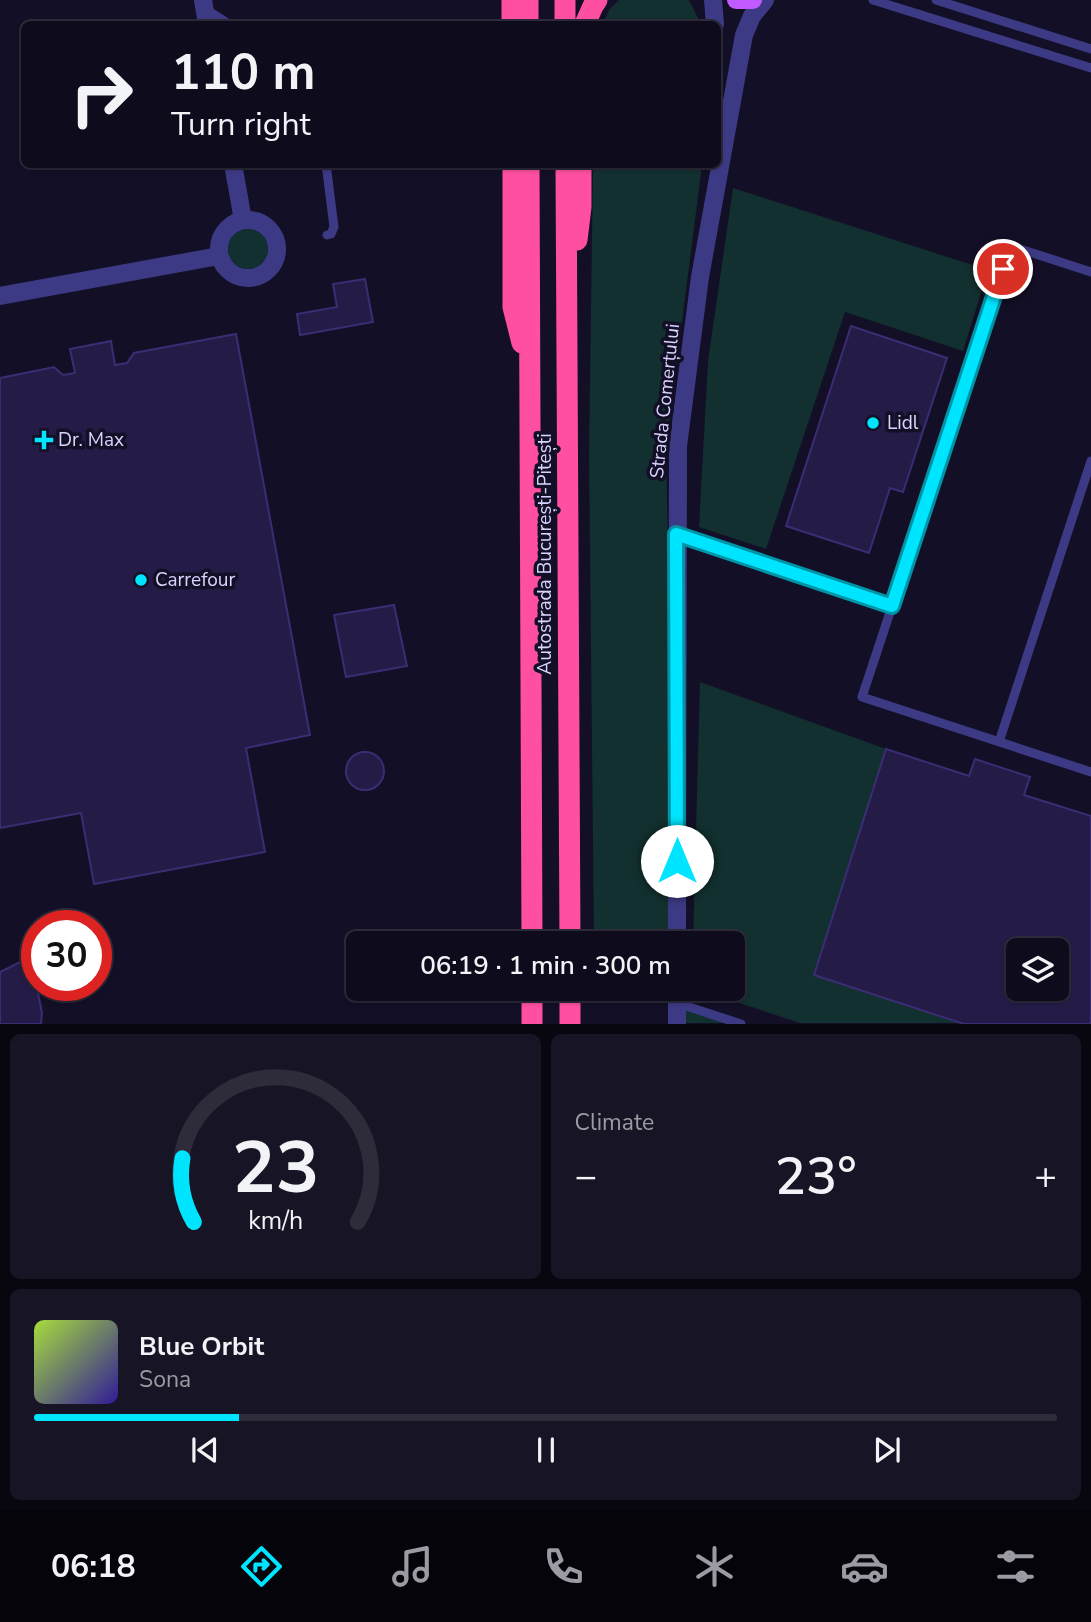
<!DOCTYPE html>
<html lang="en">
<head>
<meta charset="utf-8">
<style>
  :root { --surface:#0e0b1c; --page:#171425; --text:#f1f3f6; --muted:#9b9ba3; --line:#2e2b3b; --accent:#00e5ff }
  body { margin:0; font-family:"Nunito Sans",sans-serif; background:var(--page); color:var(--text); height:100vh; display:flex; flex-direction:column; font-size:26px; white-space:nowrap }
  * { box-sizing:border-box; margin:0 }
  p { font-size:23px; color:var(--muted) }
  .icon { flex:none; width:38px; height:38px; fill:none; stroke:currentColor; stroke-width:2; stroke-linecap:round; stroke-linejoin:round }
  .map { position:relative; height:1024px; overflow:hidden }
  .side { display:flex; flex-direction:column; gap:10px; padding:10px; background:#08060f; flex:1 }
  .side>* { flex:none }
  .top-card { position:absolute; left:21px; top:21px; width:700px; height:147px; border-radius:10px; box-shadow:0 2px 5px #0004,0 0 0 2px var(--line); background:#0e0b1c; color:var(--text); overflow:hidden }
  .buttons { position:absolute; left:1006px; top:938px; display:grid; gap:14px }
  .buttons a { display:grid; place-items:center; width:63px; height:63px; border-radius:10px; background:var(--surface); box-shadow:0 2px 5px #0004,0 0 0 2px var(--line); font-size:35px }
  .speed { position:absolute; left:21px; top:910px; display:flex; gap:14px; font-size:35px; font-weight:700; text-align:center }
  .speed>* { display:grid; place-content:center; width:91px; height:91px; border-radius:50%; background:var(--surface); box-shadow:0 2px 5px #0004,0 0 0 2px var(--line); line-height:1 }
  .speed .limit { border:10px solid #d22; background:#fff; color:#111 }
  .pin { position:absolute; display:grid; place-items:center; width:60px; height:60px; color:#fff; margin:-30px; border:4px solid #fff; border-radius:50%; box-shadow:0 2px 7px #0007 }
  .me { position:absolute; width:77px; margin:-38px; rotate:0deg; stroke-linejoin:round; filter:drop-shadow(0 0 5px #0008) }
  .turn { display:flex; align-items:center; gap:24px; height:147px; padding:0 35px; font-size:32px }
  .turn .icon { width:91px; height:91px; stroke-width:2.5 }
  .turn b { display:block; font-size:49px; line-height:60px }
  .big { font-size:52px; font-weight:600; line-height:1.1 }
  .side .widget { flex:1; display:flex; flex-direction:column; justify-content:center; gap:10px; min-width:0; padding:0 24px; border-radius:10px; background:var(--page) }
  .side .dial { align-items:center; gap:0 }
  .dial svg { height:182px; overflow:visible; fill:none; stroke:var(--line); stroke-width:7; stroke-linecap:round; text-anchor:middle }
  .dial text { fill:var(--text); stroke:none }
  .song { display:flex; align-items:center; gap:21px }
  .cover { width:84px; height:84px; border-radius:10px; background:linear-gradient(135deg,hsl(80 70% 55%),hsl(250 70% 35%)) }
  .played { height:7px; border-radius:4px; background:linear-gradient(90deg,var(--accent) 20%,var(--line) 20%) }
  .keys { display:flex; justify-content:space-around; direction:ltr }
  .heat { display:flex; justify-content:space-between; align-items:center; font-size:38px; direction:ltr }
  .side .tiles { flex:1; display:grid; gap:10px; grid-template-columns:1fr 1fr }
  .widget:last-child { grid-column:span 2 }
  .trip { position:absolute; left:346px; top:931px; width:399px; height:70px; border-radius:10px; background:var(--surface); box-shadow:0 2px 5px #0004,0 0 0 2px var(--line); font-weight:600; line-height:70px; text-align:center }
  .tabs { display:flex; height:112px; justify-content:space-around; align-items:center; background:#06040b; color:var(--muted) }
  .tabs .icon { width:49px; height:49px }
  .tabs .current { color:var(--accent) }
  .tabs b { font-size:32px; color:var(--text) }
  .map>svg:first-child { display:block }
  .green { fill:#12302f }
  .building { fill:#241b47; stroke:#3b2d73; stroke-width:2; fill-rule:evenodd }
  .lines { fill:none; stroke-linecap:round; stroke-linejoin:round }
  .service { stroke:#3d3a85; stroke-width:9 }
  .minor { stroke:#3d3a85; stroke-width:18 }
  .tertiary { stroke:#3d3a85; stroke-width:18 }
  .primary { stroke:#c25bff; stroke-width:18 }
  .motorway { stroke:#ff4fa3; stroke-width:21 }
  .route-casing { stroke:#0095a6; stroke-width:18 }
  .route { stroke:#00e5ff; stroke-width:12 }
  .poi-dot { fill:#00e5ff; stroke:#130f26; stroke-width:2.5 }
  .labels { text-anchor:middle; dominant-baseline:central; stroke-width:7; stroke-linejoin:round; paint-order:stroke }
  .street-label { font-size:19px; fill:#d9d4ff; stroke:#130f26 }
  .poi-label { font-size:19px; fill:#d9d4ff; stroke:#130f26; text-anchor:start }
</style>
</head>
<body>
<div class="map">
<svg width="1091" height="1024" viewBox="0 0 1091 1024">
  <rect width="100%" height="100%" fill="#130f26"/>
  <!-- green -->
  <path class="green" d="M 619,0 L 689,0 L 698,18 L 699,24 L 603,24 L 609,10 Z
    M 593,165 L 702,165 L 666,448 L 676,943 L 594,943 L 589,453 Z
    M 733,188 L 988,270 L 963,351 L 845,312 L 766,549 L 699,527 L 708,361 Z
    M228 249a20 20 0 1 1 40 0a20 20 0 1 1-40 0Z
    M 700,682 L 886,749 L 814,975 L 964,1023 L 800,1023 L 697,989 L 733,989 L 733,943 L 693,943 Z
    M 643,989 L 677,989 L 678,1003 L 738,1023 L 677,1023 L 677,1003 Z"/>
  <!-- building -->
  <path class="building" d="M 365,279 L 373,322 L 300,335 L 297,314 L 337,307 L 333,284 Z
    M 851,326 L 947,358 L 903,492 L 890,488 L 869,553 L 786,526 Z
    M 236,334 L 310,735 L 246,748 L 265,852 L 94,884 L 81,813 L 0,828 L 0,378 L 54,367 L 63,375 L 75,373 L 70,349 L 111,341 L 115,365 L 127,363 L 134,353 Z
    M 394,605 L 407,666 L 346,677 L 334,615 Z
    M 886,749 L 969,776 L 975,759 L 1030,777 L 1024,795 L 1091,816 L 1091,1024 L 964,1024 L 814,975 ZM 1018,950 L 1057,950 L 1057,989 L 1018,989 Z
    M346 771a19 19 0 1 1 38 0a19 19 0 1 1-38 0Z
    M 22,961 L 36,983 L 42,1013 L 41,1024 L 0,1024 L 0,972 Z"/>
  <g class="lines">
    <!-- service -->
    <path class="service" d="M 873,0 L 1091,68
      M 936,0 L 1091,49
      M 204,8 L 229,24
      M 326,164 L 334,227 L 331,234 L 327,235
      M 1091,272 L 1011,246 L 862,697 L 1091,772
      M 678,534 L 892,605
      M 999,742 L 1091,461
      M 677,1003 L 741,1024"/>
    <!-- minor -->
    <path class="minor" d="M 713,0 L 715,24
      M 0,296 L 219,256
      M 677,943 L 678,446 L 700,277 L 744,35 L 752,16 L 765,0
      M 677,989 L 677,1024"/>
    <!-- tertiary -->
    <path class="tertiary" d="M 203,0 L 207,24
      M 233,164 L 243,220
      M219 249a29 29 0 1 1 58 0a29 29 0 1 1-58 0Z"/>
    <!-- primary -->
    <path class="primary" d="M 736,0 L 753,0"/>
    <!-- motorway -->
    <path class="motorway" d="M 512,0 L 512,24
      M 528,0 L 528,24
      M 565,0 L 565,24
      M 585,24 L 593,6 L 597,0
      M 513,164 L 513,307 L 522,343
      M 529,164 L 532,943
      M 566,164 L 570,943
      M 577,240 L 581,207 L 581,164
      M 532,989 L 532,1024
      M 570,989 L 570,1024"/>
  </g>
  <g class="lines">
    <defs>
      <path id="route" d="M 677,861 L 676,534 L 892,606 L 1003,269"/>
    </defs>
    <!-- route casing -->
    <use href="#route" class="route-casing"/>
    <!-- route -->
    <use href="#route" class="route"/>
  </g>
  <!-- markers -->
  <g class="poi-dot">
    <circle cx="873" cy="423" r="7"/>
    <path d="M40.5 429.5h7v7h7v7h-7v7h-7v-7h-7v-7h7z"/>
    <circle cx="141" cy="580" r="7"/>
  </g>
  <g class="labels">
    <!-- street labels -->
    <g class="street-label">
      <text transform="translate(665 401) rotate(-84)">Strada Comerțului</text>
      <text transform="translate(545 554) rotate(-90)">Autostrada București-Pitești</text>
    </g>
    <!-- poi labels -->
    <g class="poi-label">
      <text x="887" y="423">Lidl</text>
      <text x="58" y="440">Dr. Max</text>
      <text x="155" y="580">Carrefour</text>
    </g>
  </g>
</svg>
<div class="buttons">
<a><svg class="icon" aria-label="layers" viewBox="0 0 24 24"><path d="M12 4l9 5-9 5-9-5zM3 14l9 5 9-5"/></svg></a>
</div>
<div class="speed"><div class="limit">30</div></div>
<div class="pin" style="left:1003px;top:269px;background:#d93025"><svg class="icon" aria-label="arrive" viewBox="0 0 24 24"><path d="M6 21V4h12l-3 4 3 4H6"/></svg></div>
<svg class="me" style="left:677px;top:861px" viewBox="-20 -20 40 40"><circle r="19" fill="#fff"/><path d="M0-13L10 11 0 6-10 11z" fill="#00e5ff"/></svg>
<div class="trip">06:19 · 1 min · 300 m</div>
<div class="top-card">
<div class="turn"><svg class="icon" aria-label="right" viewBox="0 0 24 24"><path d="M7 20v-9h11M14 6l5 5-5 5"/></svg><div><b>110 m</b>Turn right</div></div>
</div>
</div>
<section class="side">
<div class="tiles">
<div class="widget dial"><svg viewBox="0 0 100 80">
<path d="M14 69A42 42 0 1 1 86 69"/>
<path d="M14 69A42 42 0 0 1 9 41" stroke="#00e5ff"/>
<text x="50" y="56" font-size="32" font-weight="700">23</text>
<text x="50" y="72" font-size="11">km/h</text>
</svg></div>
<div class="widget"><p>Climate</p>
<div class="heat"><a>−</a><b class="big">23°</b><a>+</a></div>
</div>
<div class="widget">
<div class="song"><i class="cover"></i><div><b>Blue Orbit</b><p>Sona</p></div></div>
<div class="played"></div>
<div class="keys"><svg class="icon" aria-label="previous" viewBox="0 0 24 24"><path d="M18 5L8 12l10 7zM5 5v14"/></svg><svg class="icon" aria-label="pause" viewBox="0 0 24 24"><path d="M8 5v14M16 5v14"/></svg><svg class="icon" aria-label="next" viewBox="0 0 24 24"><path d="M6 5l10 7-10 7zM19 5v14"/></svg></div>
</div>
</div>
</section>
<nav class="tabs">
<b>06:18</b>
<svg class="icon current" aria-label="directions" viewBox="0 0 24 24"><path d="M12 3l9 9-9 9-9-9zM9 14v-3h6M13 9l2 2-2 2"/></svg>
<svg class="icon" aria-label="music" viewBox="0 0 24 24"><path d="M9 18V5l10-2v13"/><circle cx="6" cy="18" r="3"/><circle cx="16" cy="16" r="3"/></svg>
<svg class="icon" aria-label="phone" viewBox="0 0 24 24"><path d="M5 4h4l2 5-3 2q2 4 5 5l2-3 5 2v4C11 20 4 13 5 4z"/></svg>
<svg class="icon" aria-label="climate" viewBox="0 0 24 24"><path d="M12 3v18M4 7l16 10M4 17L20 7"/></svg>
<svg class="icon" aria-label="car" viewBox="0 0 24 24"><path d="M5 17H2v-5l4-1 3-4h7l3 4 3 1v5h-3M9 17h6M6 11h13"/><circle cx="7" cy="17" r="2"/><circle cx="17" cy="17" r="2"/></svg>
<svg class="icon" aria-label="filters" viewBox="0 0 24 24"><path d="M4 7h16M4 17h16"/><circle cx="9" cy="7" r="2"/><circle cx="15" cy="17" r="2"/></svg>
</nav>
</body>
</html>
